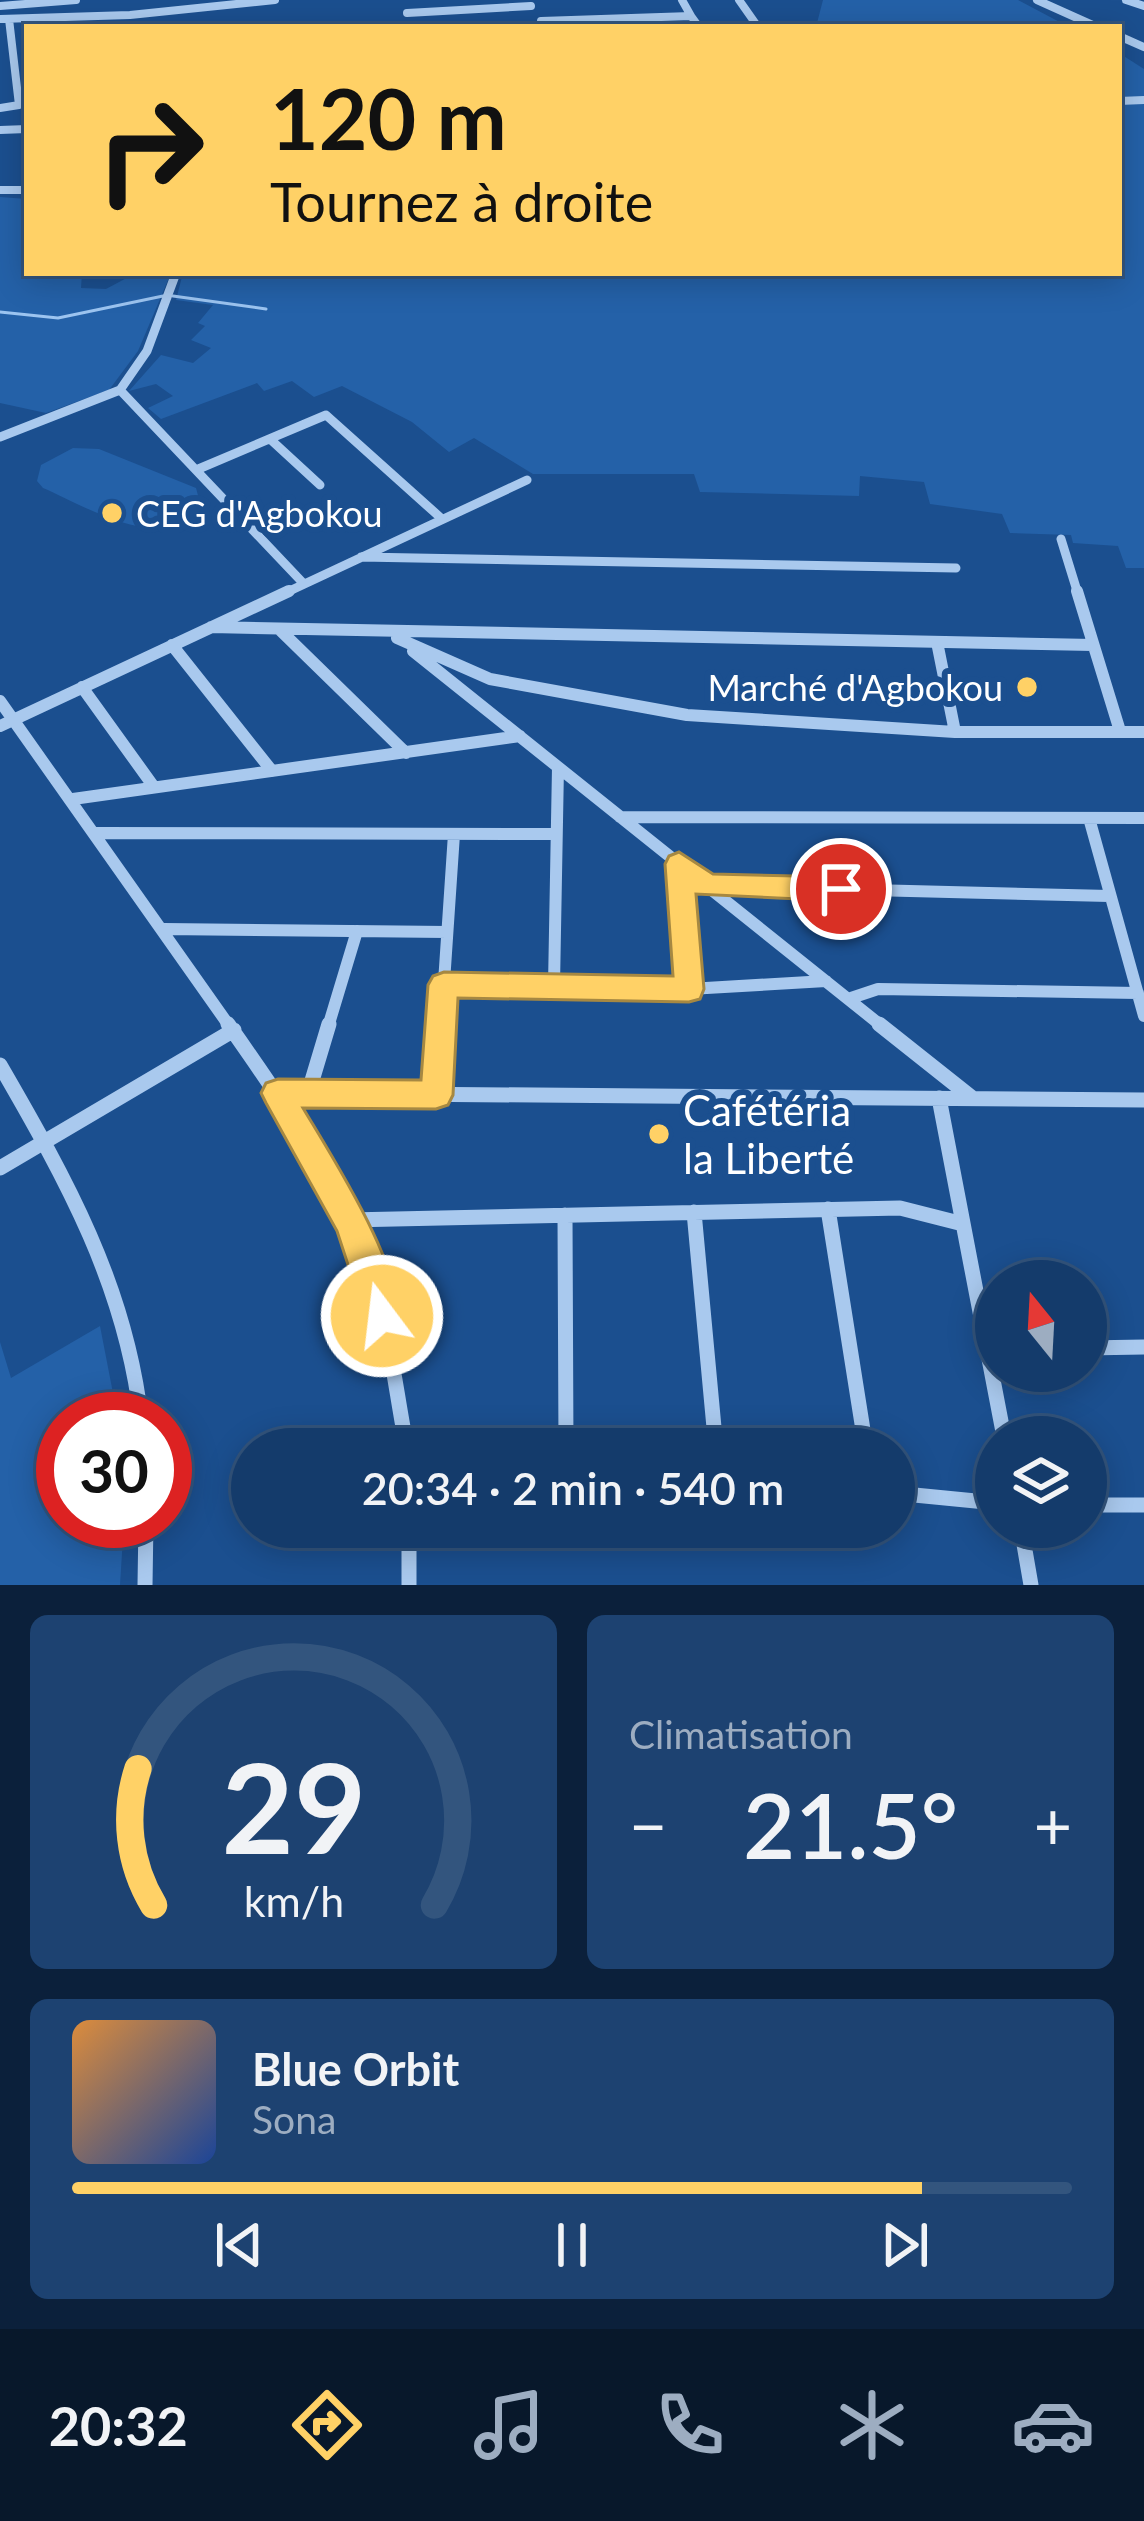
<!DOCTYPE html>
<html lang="fr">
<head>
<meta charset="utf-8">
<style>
  :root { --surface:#143b6b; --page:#1d4271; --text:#f1f3f6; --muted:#9dadc1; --line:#33557e; --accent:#ffd166 }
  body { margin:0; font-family:Lato,sans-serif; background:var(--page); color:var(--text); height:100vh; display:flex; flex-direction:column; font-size:45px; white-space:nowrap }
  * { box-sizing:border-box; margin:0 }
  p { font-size:39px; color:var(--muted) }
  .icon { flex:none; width:66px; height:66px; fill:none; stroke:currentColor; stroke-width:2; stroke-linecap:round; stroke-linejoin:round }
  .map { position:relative; height:1585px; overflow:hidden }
  .sheet { display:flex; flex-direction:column; gap:30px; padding:30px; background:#0b203b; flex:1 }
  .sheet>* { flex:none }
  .top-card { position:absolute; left:24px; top:24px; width:1098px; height:252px; border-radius:0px; box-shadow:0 6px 30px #0003,0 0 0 3px var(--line); background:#ffd166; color:#111; overflow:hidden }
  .needle { width:78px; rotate:342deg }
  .controls { position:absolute; left:975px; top:1260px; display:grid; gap:24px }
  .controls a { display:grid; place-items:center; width:132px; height:132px; border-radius:50%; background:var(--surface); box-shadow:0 6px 30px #0003,0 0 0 3px var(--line); font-size:60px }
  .speed { position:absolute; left:36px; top:1392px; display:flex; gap:24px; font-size:60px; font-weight:700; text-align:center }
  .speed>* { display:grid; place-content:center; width:156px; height:156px; border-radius:50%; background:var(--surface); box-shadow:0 6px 30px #0003,0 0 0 3px var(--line); line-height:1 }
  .speed .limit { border:18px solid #d22; background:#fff; color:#111 }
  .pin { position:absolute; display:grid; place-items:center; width:102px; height:102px; color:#fff; margin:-51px; border:6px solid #fff; border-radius:50%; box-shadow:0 3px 12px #0007 }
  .me { position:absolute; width:132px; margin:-66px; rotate:345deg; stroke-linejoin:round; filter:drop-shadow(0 0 9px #0008) }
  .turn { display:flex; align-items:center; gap:42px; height:252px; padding:0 48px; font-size:54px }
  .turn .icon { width:156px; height:156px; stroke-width:2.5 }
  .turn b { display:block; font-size:84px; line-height:102px }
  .big { font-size:90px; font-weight:600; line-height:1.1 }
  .sheet .card { flex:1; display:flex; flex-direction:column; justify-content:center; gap:18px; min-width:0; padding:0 42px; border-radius:18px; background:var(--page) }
  .sheet .dial { align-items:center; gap:0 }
  .dial svg { height:312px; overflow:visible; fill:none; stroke:var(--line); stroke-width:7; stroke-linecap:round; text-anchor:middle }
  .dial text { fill:var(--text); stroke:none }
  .song { display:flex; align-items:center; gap:36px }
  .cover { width:144px; height:144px; border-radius:18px; background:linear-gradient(135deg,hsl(30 70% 55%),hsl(220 70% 35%)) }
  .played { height:12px; border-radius:6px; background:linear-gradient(90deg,var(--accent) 85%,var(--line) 85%) }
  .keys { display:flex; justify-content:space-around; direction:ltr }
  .heat { display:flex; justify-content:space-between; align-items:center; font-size:66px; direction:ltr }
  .sheet .tiles { flex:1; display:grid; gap:30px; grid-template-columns:1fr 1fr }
  .card:last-child { grid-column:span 2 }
  .trip { position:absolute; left:231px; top:1428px; width:684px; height:120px; border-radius:60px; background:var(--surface); box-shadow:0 6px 30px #0003,0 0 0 3px var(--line); font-weight:600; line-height:120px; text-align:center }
  .menu { display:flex; height:192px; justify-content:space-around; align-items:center; background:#08182b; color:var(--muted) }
  .menu .icon { width:84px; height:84px }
  .menu .selected { color:var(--accent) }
  .menu b { font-size:54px; color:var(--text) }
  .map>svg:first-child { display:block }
  .green { fill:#2461a8 }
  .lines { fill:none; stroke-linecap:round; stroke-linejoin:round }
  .stream { stroke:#9cc4f0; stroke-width:3 }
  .minor-far3 { stroke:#a9c9ee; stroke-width:8 }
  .minor-far2 { stroke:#a9c9ee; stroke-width:9 }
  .minor-far1 { stroke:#a9c9ee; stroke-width:12 }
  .minor { stroke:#a9c9ee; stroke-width:15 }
  .route { fill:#ffd166; stroke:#a68842; stroke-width:3 }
  .poi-dot { fill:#ffd166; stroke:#1b4f8f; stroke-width:4.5 }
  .labels { text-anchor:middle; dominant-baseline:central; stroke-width:12; stroke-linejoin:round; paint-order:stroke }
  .poi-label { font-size:36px; fill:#fff; stroke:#1b4f8f; text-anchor:start }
  .near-poi-label { font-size:42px; fill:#fff; stroke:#1b4f8f; text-anchor:start }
</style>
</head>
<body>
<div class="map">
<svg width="1144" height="1585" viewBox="0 0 1144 1585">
  <rect width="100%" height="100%" fill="#1b4f8f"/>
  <!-- green -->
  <path class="green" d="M 823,0 L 1018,0 L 1069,27 L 823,27 L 817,23 Z
    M 1119,53 L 1144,69 L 1144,568 L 1126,568 L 1118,546 L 1073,543 L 1071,535 L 1010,533 L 1002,514 L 930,504 L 924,482 L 860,476 L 859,496 L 700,492 L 694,474 L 533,474 L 474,438 L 449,452 L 412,422 L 342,386 L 314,397 L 292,381 L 264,391 L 257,383 L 161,419 L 148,408 L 173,396 L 156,384 L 129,391 L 161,355 L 193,363 L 211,348 L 191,340 L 205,326 L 198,323 L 213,305 L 176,300 L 183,273 L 1119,273 Z
    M 0,197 L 27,199 L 27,273 L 82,273 L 81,288 L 106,289 L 136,273 L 171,273 L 138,351 L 109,390 L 46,413 L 0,403 Z
    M 73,448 L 99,449 L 196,488 L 200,503 C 169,560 84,505 43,488 L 37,481 L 41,465 Z
    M 100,1326 L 118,1419 L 63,1419 L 63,1521 L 124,1521 L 120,1585 L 0,1585 L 0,1342 L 11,1378 Z"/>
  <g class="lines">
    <!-- stream -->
    <path class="stream" d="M 173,296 L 266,309
      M 0,312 L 58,318 L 163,296"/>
    <!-- minor-far3 -->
    <path class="minor-far3" d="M 682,0 L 691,16
      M 739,0 L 758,27
      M 1037,0 L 1097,27
      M 1126,0 L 1144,6
      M 0,6 L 76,0
      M 407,13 L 531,6
      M 0,19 L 130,15 L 275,0
      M 541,21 L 691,16 L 699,27
      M 196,27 L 413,25
      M 1119,36 L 1144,47
      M 1119,101 L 1144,100
      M 0,108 L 19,105 L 9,19
      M 0,130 L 27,129
      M 0,190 L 27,190"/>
    <!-- minor-far2 -->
    <path class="minor-far2" d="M 120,390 L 304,584
      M 0,437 L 120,390 L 147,351 L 176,273
      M 270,439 L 320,485
      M 196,470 L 326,415 L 442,519
      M 1061,539 L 1078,594
      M 361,557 L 956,568
      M 283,594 L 527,480"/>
    <!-- minor-far1 -->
    <path class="minor-far1" d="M 1077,591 L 1120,731
      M 211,627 L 1093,645
      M 280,630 L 406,753
      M 397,638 L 490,679 L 687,715 L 955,732 L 1144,732
      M 937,642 L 955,732
      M 172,645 L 272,771
      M 413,651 L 883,1027
      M 82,687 L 154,787
      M 0,701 L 230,1027
      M 0,726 L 289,591
      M 73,799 L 520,736
      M 620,817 L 1144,818
      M 1089,818 L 1144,1016
      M 97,833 L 554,834
      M 679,864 L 689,989
      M 708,886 L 1109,896
      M 164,929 L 447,932
      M 444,985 L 689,989 L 826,981
      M 554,985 L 558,767
      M 848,999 L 878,989 L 1138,993
      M 328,1027 L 357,931
      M 441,1027 L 454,834"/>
    <!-- minor -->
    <path class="minor" d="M 228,1024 C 285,1105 350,1196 377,1293 C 391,1343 397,1398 407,1449
      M 879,1024 L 971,1097
      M 0,1065 C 66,1179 126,1286 141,1419
      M 277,1093 L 1144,1100
      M 308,1094 L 329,1024
      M 437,1095 L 442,1024
      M 939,1098 L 1004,1437
      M 0,1168 L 234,1030
      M 828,1209 L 866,1449
      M 694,1212 L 716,1449
      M 565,1215 L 566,1449
      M 349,1220 L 900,1208 L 963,1224
      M 1086,1348 L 1144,1347
      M 406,1443 L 468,1449
      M 894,1493 L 996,1503
      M 1086,1505 L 1144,1505
      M 409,1527 L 409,1585
      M 1021,1527 L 1031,1585
      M 145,1585 L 146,1521"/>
  </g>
  <!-- route -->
  <path class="route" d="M 679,852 L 713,874 L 841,877 L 851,881 L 855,889 L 851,897 L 841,901 L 696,894 L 704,989 L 700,999 L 689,1002 L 458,998 L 453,1095 L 448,1105 L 436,1109 L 303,1108 C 329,1152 414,1283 395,1329 L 382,1334 L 369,1329 L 337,1231 L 266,1103 L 261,1093 L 266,1083 L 278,1079 L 421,1080 L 428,985 L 433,976 L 444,972 L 673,976 L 665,864 L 669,856 Z"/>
  <!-- markers -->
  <g class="poi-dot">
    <circle cx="112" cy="513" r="12"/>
    <circle cx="1027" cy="687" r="12"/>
    <circle cx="659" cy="1134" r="12"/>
  </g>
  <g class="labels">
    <!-- poi labels -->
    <g class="poi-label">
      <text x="136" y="513">CEG d'Agbokou</text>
      <text x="1003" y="687" text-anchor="end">Marché d'Agbokou</text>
    </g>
    <!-- near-poi labels -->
    <g class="near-poi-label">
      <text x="683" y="1110">Cafétéria<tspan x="683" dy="48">la Liberté</tspan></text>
    </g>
  </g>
</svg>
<div class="controls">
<a><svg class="needle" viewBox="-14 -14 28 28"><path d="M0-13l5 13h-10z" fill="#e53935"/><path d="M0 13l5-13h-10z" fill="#9dadc1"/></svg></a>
<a><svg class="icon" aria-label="layers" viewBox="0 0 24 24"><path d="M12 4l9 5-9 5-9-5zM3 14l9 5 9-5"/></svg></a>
</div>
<div class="speed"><div class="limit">30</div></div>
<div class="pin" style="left:841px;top:889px;background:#d93025"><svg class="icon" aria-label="arrive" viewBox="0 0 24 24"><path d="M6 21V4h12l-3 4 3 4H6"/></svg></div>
<svg class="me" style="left:382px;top:1316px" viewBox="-20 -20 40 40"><circle r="17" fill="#ffd166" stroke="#fff" stroke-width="3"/><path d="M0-11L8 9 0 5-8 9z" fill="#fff"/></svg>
<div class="trip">20:34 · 2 min · 540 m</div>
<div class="top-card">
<div class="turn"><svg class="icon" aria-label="right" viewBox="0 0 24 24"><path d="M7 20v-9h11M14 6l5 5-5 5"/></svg><div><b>120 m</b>Tournez à droite</div></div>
</div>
</div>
<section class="sheet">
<div class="tiles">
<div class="card dial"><svg viewBox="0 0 100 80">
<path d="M14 69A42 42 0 1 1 86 69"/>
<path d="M14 69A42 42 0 0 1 10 34" stroke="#ffd166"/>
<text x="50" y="56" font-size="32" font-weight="700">29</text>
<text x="50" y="72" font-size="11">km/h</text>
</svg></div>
<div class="card"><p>Climatisation</p>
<div class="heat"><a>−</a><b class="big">21.5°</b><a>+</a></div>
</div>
<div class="card">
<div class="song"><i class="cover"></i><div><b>Blue Orbit</b><p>Sona</p></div></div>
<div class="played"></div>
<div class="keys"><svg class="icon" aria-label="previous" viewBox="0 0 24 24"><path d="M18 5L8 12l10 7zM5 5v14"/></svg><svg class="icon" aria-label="pause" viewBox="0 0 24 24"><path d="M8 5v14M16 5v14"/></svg><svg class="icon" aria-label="next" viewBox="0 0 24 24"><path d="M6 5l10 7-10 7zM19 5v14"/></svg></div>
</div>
</div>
</section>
<nav class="menu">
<b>20:32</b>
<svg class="icon selected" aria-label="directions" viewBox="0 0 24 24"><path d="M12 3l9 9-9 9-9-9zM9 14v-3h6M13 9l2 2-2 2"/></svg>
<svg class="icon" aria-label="music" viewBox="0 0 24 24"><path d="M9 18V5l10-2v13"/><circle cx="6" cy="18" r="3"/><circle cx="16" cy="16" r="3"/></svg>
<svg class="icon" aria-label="phone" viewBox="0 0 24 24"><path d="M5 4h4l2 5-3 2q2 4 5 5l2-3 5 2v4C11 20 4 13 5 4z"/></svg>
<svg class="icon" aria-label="climate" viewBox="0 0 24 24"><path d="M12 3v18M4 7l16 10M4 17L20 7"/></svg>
<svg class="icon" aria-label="car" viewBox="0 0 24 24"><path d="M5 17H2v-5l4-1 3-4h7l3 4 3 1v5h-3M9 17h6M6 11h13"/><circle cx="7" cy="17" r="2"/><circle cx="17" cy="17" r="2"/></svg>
</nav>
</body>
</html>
